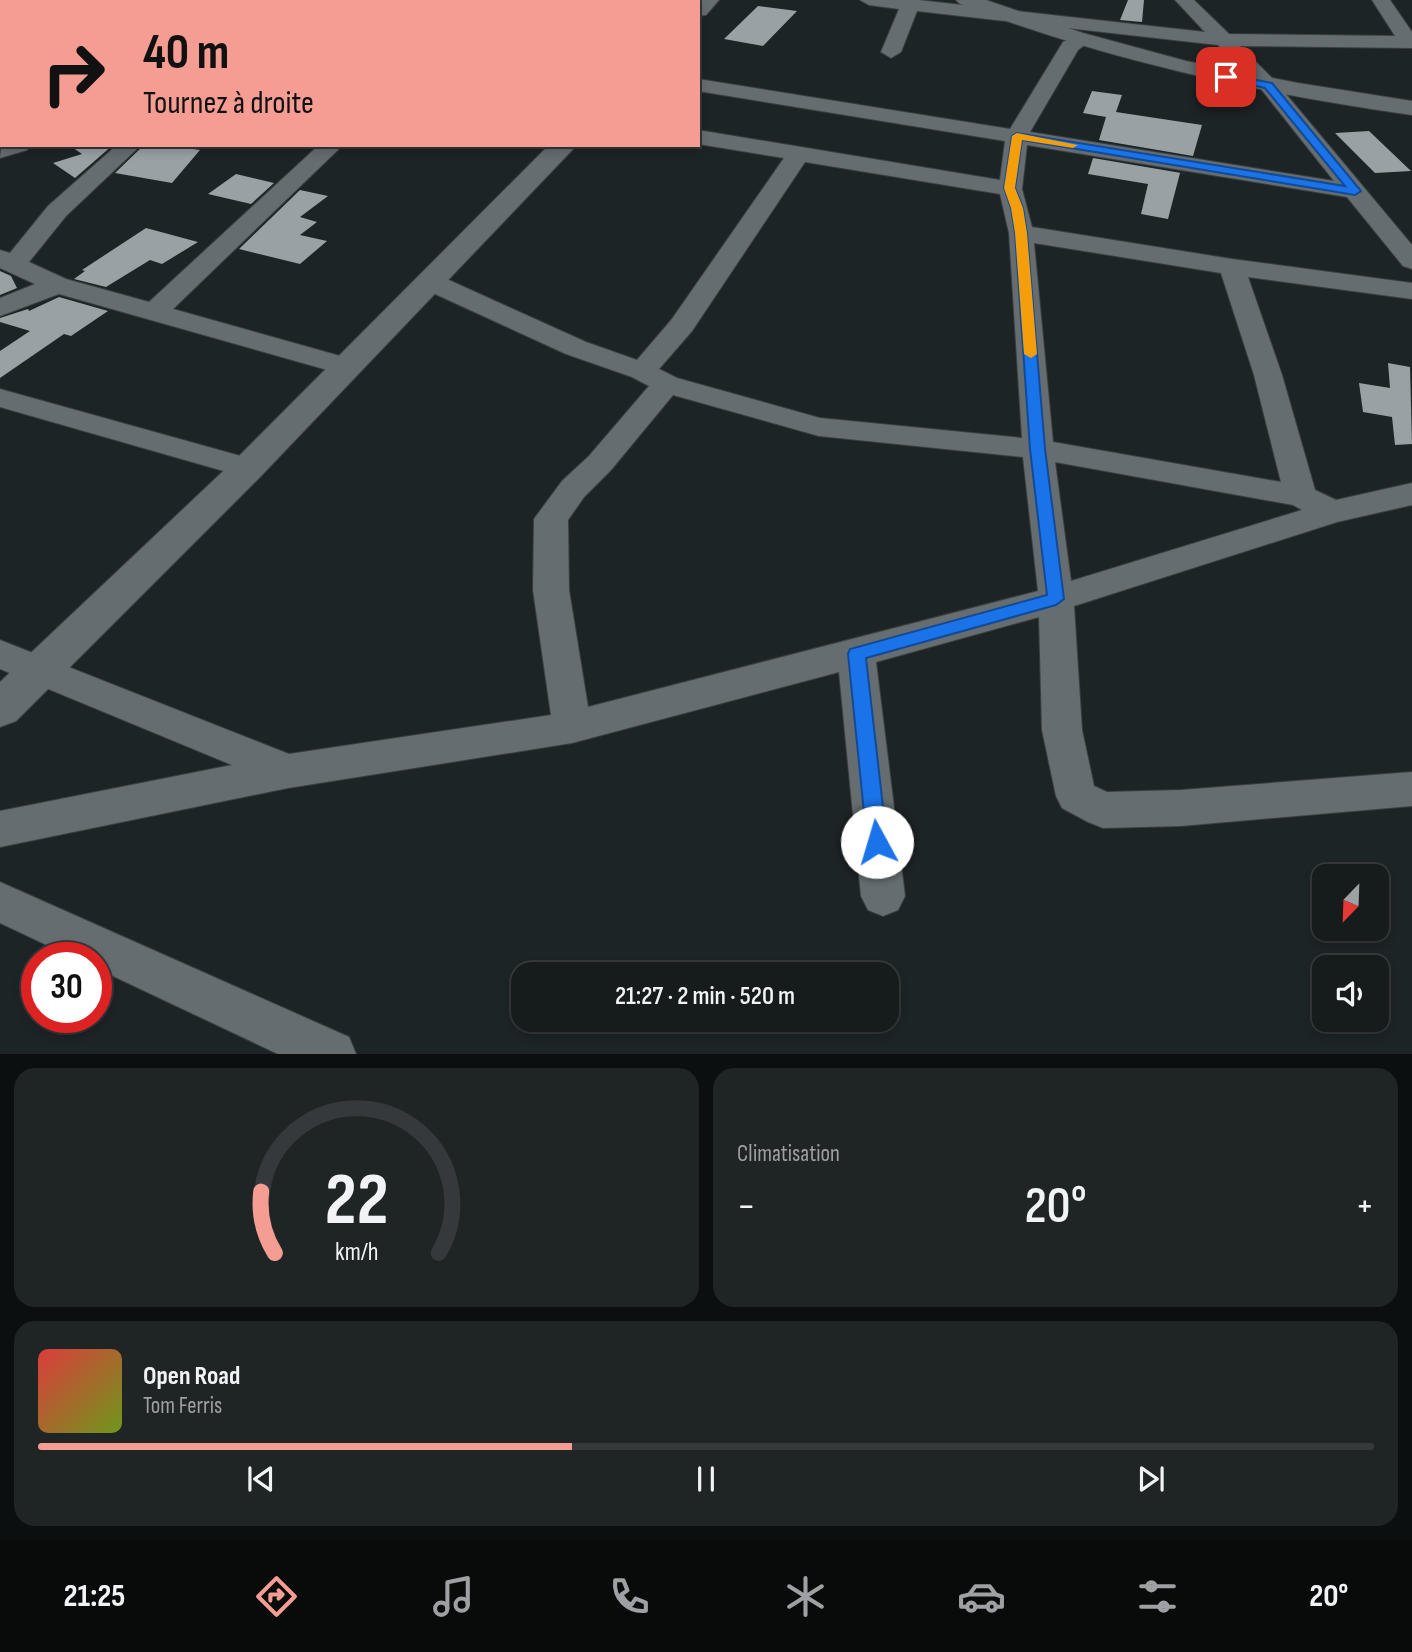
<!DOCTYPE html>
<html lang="fr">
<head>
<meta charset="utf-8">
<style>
  :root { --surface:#161b1c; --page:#1f2425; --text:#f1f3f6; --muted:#9ea1a3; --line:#35393b; --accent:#f59c93 }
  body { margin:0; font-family:"Sofia Sans Condensed",sans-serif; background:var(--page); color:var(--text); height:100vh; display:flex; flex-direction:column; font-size:26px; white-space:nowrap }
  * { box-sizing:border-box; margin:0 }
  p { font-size:23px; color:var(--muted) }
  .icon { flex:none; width:38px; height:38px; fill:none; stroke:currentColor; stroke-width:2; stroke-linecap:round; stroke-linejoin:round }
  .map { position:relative; height:1054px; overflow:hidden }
  .details { display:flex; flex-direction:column; gap:14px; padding:14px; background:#0c0f0f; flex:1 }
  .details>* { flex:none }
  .banner { position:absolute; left:0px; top:0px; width:700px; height:147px; box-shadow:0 4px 10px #0003,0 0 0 2px var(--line); background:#f59c93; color:#111; overflow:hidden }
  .needle { width:46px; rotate:203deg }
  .buttons { position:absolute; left:1312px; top:864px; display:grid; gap:14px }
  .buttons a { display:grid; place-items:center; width:77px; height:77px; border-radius:14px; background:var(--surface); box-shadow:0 4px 10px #0003,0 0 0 2px var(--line); font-size:35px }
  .speed { position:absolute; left:21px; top:942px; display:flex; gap:14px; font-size:35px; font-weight:700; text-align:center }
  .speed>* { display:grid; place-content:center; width:91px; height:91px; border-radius:50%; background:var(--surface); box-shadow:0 4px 10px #0003,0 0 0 2px var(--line); line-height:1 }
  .speed .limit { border:10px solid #d22; background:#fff; color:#111 }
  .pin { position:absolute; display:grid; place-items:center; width:60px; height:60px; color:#fff; margin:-30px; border-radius:14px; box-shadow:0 4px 10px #0006 }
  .me { position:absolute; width:77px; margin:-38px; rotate:354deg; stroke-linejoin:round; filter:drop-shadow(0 0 5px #0008) }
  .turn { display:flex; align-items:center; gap:24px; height:147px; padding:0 28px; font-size:32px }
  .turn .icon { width:91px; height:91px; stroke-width:2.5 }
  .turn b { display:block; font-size:49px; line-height:60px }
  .big { font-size:52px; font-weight:600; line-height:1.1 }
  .details .widget { flex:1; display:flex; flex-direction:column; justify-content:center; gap:10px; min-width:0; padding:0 24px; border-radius:21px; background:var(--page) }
  .details .dial { align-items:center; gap:0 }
  .dial svg { height:182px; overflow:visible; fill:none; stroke:var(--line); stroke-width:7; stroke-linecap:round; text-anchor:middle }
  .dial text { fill:var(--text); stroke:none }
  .song { display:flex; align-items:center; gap:21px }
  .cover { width:84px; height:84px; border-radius:10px; background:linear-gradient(135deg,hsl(0 70% 55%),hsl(80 70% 35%)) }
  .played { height:7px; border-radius:4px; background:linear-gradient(90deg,var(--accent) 40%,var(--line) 40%) }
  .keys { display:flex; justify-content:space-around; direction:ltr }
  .heat { display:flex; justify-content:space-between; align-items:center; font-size:38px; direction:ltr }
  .details .tiles { flex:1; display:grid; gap:14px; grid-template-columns:1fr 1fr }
  .widget:last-child { grid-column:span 2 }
  .trip { position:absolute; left:511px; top:962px; width:388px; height:70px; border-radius:21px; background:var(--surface); box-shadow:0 4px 10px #0003,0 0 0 2px var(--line); font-weight:600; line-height:70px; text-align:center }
  .dock { display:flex; height:112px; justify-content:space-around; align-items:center; background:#090b0b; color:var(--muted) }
  .dock .icon { width:49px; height:49px }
  .dock .selected { color:var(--accent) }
  .dock b { font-size:32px; color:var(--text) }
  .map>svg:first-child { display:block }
  .building { fill:#98a1a4 }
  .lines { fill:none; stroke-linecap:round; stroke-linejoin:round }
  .minor-casing { stroke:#3a4042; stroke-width:2 }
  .tertiary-casing { stroke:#3a4042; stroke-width:2 }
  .minor { fill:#656d70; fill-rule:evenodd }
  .tertiary { fill:#656d70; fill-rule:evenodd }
  .route { fill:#1a73e8; stroke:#114b97; stroke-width:2 }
  .slow { fill:#f59e0b }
</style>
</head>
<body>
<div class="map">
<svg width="1412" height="1054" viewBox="0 0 1412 1054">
  <rect width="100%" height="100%" fill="#1d2426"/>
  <!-- building -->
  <path class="building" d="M 1128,0 L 1144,0 L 1142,22 L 1120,20 Z
    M 758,6 L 797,11 L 763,46 L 724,39 Z
    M 1092,91 L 1122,95 L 1116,112 L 1202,125 L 1193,156 L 1099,140 L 1106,117 L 1083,113 Z
    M 1369,131 L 1411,171 L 1375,173 L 1335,133 Z
    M 69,145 L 113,145 L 75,178 L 53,163 L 82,154 Z
    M 144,145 L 165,145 L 200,150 L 172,183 L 115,173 Z
    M 1093,158 L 1187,174 L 1180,173 L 1168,219 L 1141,214 L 1148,184 L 1088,174 Z
    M 236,174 L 274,183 L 251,204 L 208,194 Z
    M 300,190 L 328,196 L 300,217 L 317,222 L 300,235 L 327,241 L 300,264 L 239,249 Z
    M 146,228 L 198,242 L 162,264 L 150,260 L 106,287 L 74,279 L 85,271 L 82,270 Z
    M 0,271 L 11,276 L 17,288 L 0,295 Z
    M 59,297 L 108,311 L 71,336 L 64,334 L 0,378 L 0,351 L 30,331 L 0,322 L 0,318 L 28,309 L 29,311 Z
    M 1388,363 L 1410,367 L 1412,444 L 1395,445 L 1392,417 L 1363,412 L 1359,383 L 1390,388 Z"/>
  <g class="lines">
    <defs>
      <path id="minor" d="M 235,0 L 258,0 L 234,2 Z
        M 469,0 L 490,0 L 491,2 L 470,2 Z
        M 517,0 L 537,0 L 516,2 Z
        M 860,0 L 918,0 L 1205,32 L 1175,0 L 1194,0 L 1229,34 L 1395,36 L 1372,0 L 1390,0 L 1412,32 L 1412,48 L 1240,46 L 1275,81 L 1412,245 L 1412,269 L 1403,266 L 1347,197 L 1027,145 L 1022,189 L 1032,227 L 1232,259 L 1412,283 L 1412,299 L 1248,277 L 1282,375 L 1315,490 L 1336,500 L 1412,483 L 1412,505 L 1337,522 L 1074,606 L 1082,730 L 1094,786 L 1107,792 L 1181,790 L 1412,772 L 1412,806 L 1181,826 L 1103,828 L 1088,822 L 1062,808 L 1056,796 L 1042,730 L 1039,617 L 876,662 L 905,896 L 898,910 L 883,916 L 868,910 L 861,896 L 839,672 L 572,743 L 288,788 L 0,847 L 0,811 L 232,765 L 0,669 L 0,640 L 289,754 L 551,715 L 533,590 L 534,519 L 562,481 L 589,456 L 649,386 L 632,377 L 566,354 L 422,288 L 418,282 L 422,276 L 431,274 L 440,276 L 586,342 L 637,360 L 672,319 L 784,158 L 698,144 L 698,130 L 1000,180 L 1005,141 L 698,91 L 698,79 L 1010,129 L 1063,42 L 1082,33 L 1092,39 L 1078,50 L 1030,132 L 1334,181 L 1261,89 L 1218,45 L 917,11 L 901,52 L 891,58 L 881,52 L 899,9 L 869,5 ZM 805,162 L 1000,194 L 1009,233 L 1022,438 L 820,418 L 677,378 L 659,369 L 692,331 ZM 1034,243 L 1221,273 L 1254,375 L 1281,482 L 1053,442 ZM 673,395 L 819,436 L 1023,457 L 1038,591 L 588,707 L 569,590 L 568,520 L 584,497 L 611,470 ZM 1055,462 L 1293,505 L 1302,510 L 1071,581 Z
        M 0,40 L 2,40 L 2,52 L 0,52 Z
        M 2,143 L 2,145 L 30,145 L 27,150 L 0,158 Z
        M 117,145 L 141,145 L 66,216 L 29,262 L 66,279 L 149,302 L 319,145 L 343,145 L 173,309 L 358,361 L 362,367 L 358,373 L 348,376 L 338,373 L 59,294 L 0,316 L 0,298 L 35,284 L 0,268 L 0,250 L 10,253 L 48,206 Z
        M 0,389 L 259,461 L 264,468 L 259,475 L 248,478 L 0,407 Z
        M 0,882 L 349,1037 L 356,1054 L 278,1054 L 96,968 L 96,957 L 72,957 L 0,923 Z"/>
      <path id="tertiary" d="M 696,0 L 719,0 L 706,15 L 698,16 Z
        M 956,0 L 986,0 L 1083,33 L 1186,61 L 1298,83 L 1412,101 L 1412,115 C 1257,93 1106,60 960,4 Z
        M 549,145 L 577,145 L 261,476 L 16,721 L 0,727 L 0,682 L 235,460 Z"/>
    </defs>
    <!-- minor casing -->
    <use href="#minor" class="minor-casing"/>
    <!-- tertiary casing -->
    <use href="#tertiary" class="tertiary-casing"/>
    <!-- minor -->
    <use href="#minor" class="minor"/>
    <!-- tertiary -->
    <use href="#tertiary" class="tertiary"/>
  </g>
  <!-- route -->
  <path class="route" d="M 1226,74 L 1272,83 L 1361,191 L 1355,195 L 1022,140 L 1015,188 L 1023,208 L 1027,233 L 1045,449 L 1064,599 L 1056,605 L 866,658 L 887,842 L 884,848 L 877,851 L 870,848 L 867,842 L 848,654 L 850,649 L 1047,595 L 1030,449 L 1015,233 L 1011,208 L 1004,188 L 1012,136 L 1017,133 L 1345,186 L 1265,88 L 1223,79 L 1221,77 Z"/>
  <!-- slow -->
  <path class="slow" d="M 1017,133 L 1078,145 L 1073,148 L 1022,140 L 1015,188 L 1023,208 L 1027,233 L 1037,354 L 1031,358 L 1024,354 L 1015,233 L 1011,208 L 1004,188 L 1012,136 Z"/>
</svg>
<div class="buttons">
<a><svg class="needle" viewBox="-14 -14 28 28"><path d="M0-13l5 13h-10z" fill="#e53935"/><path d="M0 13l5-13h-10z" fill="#9ea1a3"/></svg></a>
<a><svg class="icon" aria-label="sound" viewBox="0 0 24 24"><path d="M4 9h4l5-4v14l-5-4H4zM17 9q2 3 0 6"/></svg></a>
</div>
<div class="speed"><div class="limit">30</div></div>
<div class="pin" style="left:1226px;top:77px;background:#d93025"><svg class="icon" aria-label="arrive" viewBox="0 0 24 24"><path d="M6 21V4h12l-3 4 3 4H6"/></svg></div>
<svg class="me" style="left:877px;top:842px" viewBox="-20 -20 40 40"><circle r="19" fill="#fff"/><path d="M0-13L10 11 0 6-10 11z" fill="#1a73e8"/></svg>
<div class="trip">21:27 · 2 min · 520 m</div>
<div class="banner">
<div class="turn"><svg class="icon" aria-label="right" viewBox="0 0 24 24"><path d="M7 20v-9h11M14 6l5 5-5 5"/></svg><div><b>40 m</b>Tournez à droite</div></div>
</div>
</div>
<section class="details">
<div class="tiles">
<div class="widget dial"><svg viewBox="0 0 100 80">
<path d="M14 69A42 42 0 1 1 86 69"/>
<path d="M14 69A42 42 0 0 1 8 42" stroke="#f59c93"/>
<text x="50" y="56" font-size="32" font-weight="700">22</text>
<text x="50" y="72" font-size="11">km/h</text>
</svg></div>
<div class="widget"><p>Climatisation</p>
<div class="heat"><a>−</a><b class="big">20°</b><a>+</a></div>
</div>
<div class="widget">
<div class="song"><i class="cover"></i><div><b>Open Road</b><p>Tom Ferris</p></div></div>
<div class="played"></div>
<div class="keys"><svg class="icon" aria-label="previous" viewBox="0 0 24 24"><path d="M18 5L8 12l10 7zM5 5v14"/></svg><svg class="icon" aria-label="pause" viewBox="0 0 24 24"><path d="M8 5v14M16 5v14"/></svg><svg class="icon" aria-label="next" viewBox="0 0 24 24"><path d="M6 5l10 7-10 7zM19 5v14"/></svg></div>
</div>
</div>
</section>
<nav class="dock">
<b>21:25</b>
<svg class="icon selected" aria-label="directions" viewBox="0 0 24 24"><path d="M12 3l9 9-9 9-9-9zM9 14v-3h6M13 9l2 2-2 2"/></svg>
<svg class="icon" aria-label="music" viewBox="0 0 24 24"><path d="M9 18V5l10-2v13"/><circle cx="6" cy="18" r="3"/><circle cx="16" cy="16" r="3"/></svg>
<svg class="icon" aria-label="phone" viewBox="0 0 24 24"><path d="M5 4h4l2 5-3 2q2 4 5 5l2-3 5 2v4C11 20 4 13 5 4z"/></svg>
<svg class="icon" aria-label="climate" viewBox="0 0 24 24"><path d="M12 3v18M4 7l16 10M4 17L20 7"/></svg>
<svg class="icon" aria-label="car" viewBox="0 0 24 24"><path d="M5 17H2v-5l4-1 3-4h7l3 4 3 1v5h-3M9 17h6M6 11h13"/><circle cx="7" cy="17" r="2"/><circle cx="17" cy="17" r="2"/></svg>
<svg class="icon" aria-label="filters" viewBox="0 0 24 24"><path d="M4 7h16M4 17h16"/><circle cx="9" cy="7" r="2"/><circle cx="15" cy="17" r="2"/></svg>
<b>20°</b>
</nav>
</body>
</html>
